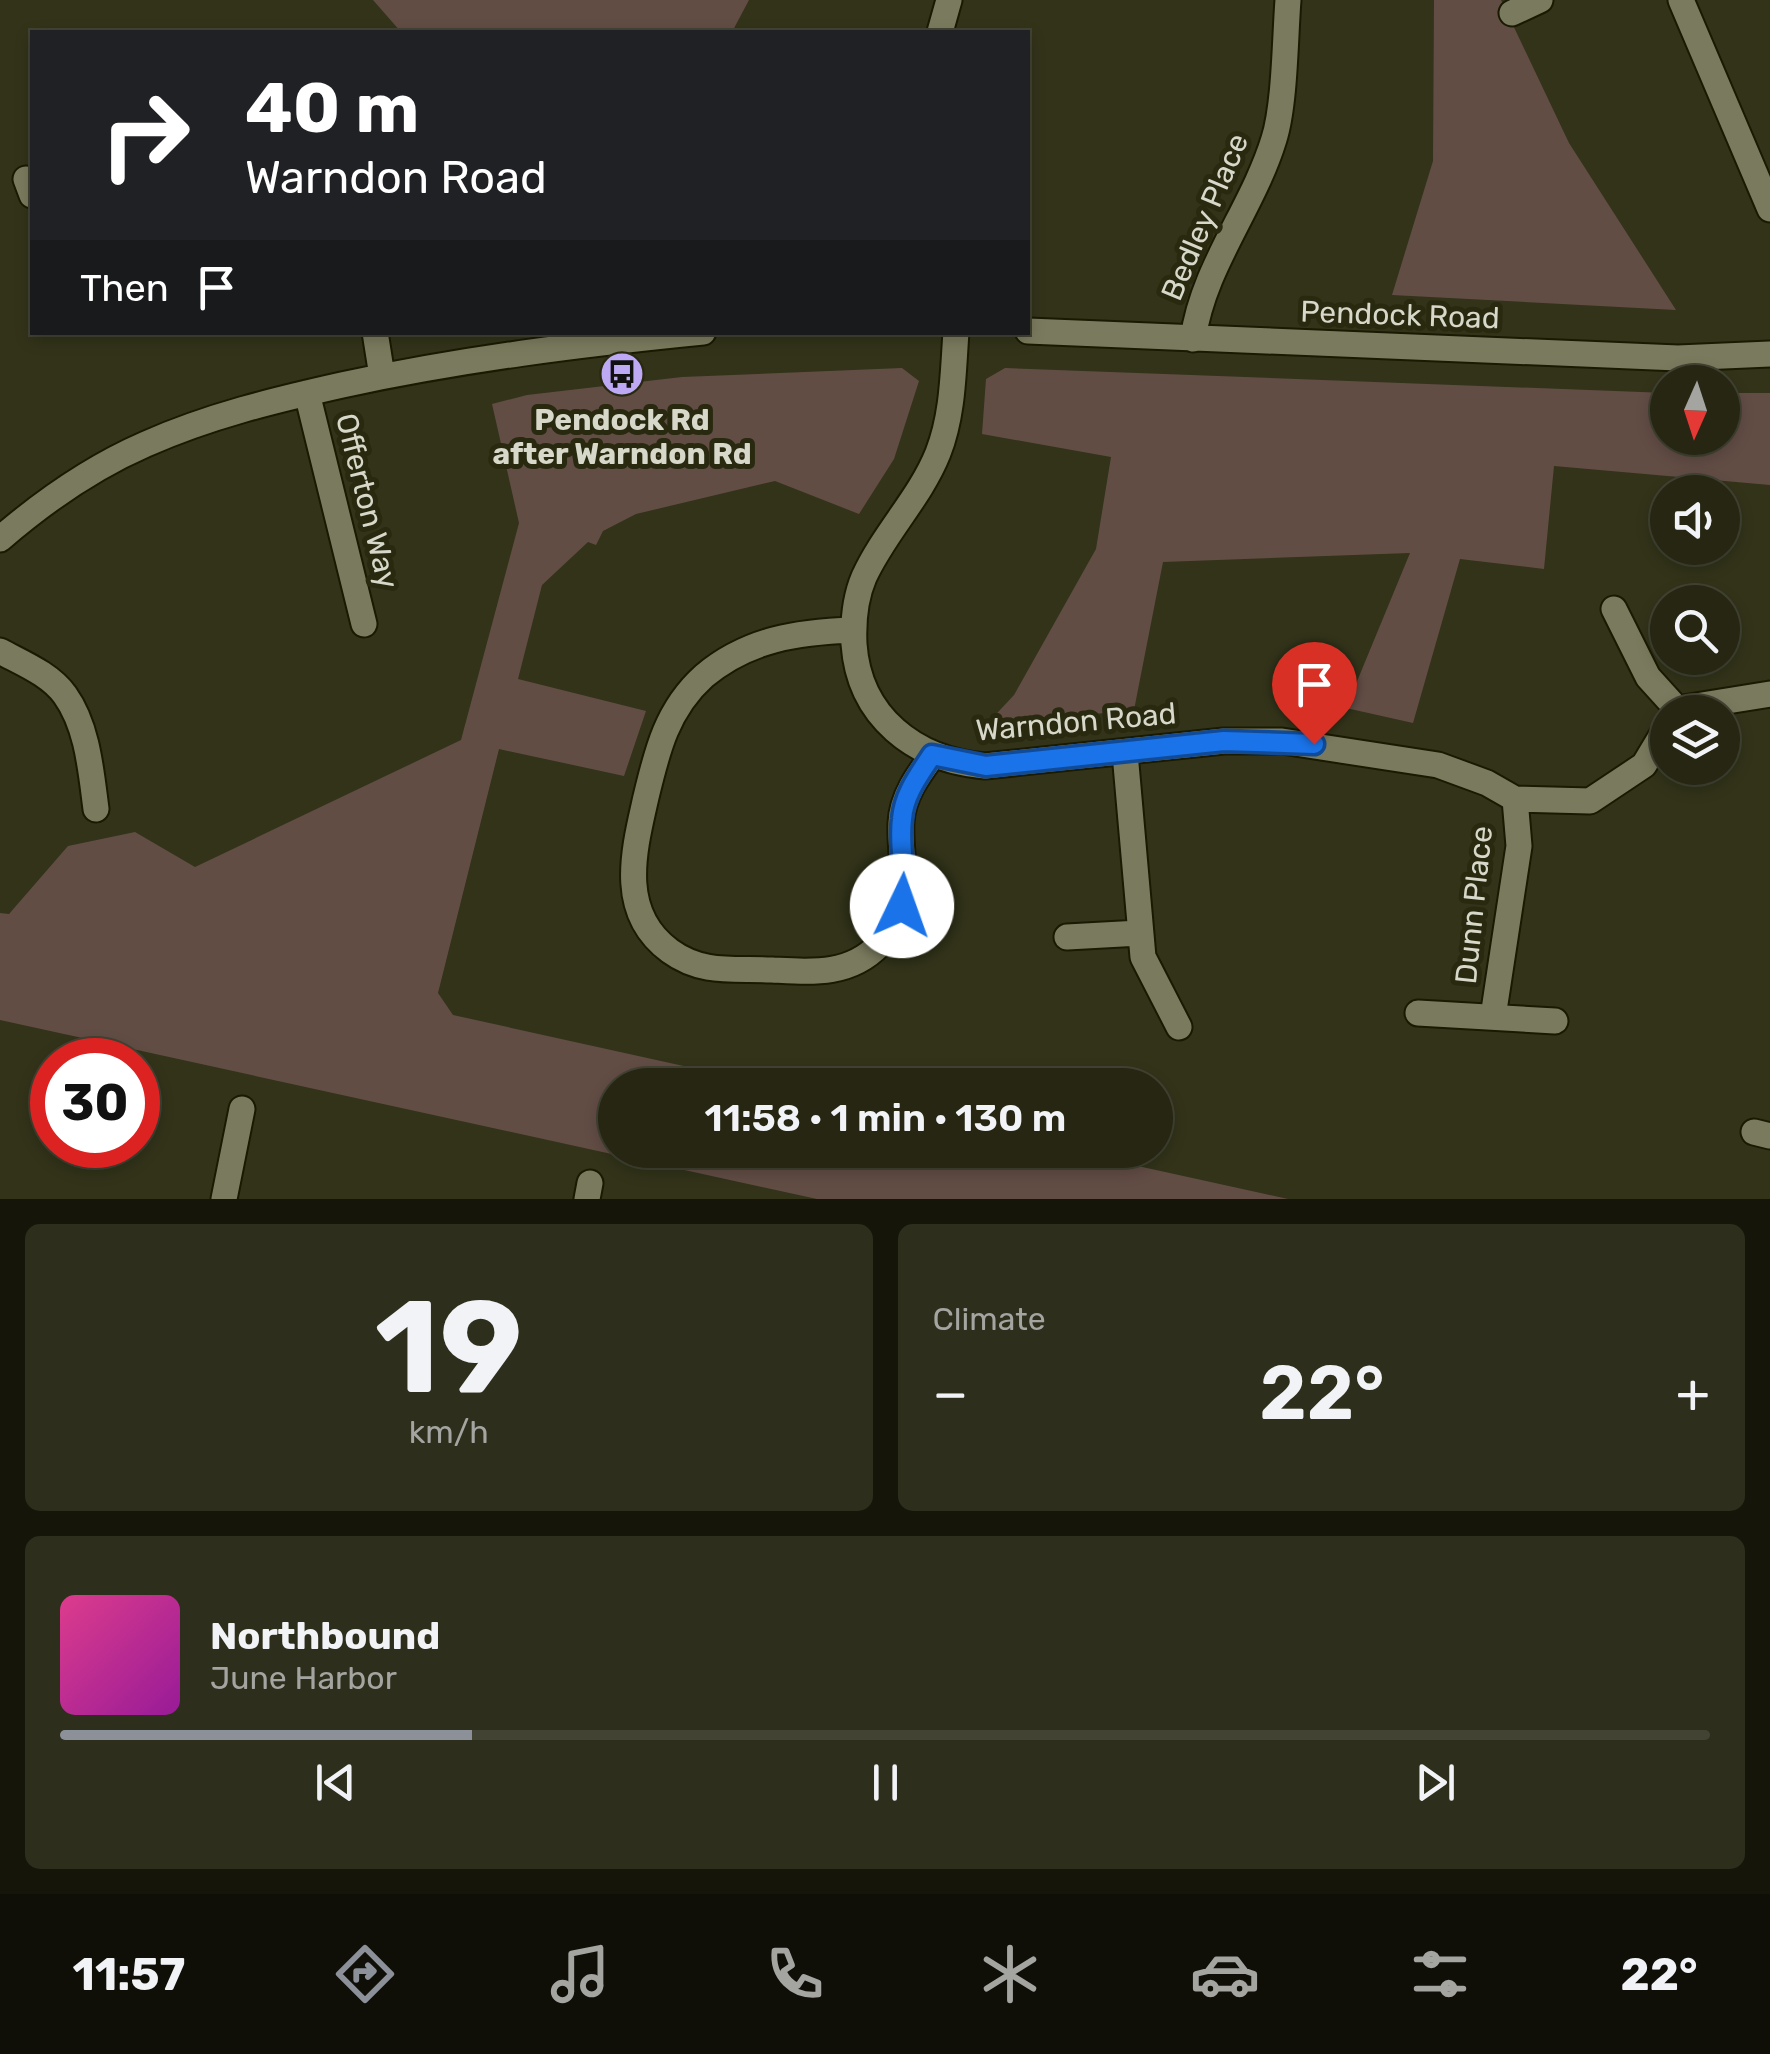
<!DOCTYPE html>
<html lang="en">
<head>
<meta charset="utf-8">
<style>
  :root { --surface:#262613; --page:#2e2e1c; --text:#f1f3f6; --muted:#a4a5a0; --line:#424333; --accent:#8c9099 }
  body { margin:0; font-family:Rubik,sans-serif; background:var(--page); color:var(--text); height:100vh; display:flex; flex-direction:column; font-size:38px; white-space:nowrap }
  * { box-sizing:border-box; margin:0 }
  p { font-size:32px; color:var(--muted) }
  .icon { flex:none; width:55px; height:55px; fill:none; stroke:currentColor; stroke-width:2; stroke-linecap:round; stroke-linejoin:round }
  .map { position:relative; height:1199px; overflow:hidden }
  .drawer { display:flex; flex-direction:column; gap:25px; padding:25px; background:#15150a; flex:1 }
  .drawer>* { flex:none }
  .top-card { position:absolute; left:30px; top:30px; width:1000px; height:305px; border-radius:0px; box-shadow:0 5px 15px #0003,0 0 0 2px var(--line); background:#202124; color:#fff; overflow:hidden }
  .needle { width:65px; rotate:183deg }
  .controls { position:absolute; left:1650px; top:365px; display:grid; gap:20px }
  .controls a { display:grid; place-items:center; width:90px; height:90px; border-radius:50%; background:var(--surface); box-shadow:0 5px 15px #0003,0 0 0 2px var(--line); font-size:50px }
  .speed { position:absolute; left:30px; top:1038px; display:flex; gap:20px; font-size:50px; font-weight:700; text-align:center }
  .speed>* { display:grid; place-content:center; width:130px; height:130px; border-radius:50%; background:var(--surface); box-shadow:0 5px 15px #0003,0 0 0 2px var(--line); line-height:1 }
  .speed .limit { border:15px solid #d22; background:#fff; color:#111 }
  .pin { position:absolute; display:grid; place-items:center; width:85px; height:85px; color:#fff; margin:-102px -42px; border-radius:50% 50% 50% 0; rotate:-45deg; box-shadow:0 0 10px #0007 }
  .pin .icon { rotate:45deg }
  .me { position:absolute; width:110px; margin:-55px; rotate:3deg; stroke-linejoin:round; filter:drop-shadow(0 0 8px #0008) }
  .turn { display:flex; align-items:center; gap:35px; height:210px; padding:0 50px; font-size:45px }
  .turn .icon { width:130px; height:130px; stroke-width:2.5 }
  .turn b { display:block; font-size:70px; line-height:85px }
  .then { display:flex; align-items:center; height:95px; padding:0 50px; background:#0003; gap:20px; font-size:38px }
  .big { font-size:75px; font-weight:600; line-height:1.1 }
  .drawer .tile { flex:1; display:flex; flex-direction:column; justify-content:center; gap:15px; min-width:0; padding:0 35px; border-radius:15px; background:var(--page) }
  .drawer .dial { align-items:center; gap:0 }
  .dial b { font-size:130px; line-height:1 }
  .song { display:flex; align-items:center; gap:30px }
  .cover { width:120px; height:120px; border-radius:15px; background:linear-gradient(135deg,hsl(330 70% 55%),hsl(300 70% 35%)) }
  .played { height:10px; border-radius:5px; background:linear-gradient(90deg,var(--accent) 25%,var(--line) 25%) }
  .keys { display:flex; justify-content:space-around; direction:ltr }
  .heat { display:flex; justify-content:space-between; align-items:center; font-size:55px; direction:ltr }
  .drawer .tiles { flex:1; display:grid; gap:25px; grid-template-columns:1fr 1fr }
  .tile:last-child { grid-column:span 2 }
  .trip { position:absolute; left:598px; top:1068px; width:575px; height:100px; border-radius:50px; background:var(--surface); box-shadow:0 5px 15px #0003,0 0 0 2px var(--line); font-weight:600; line-height:100px; text-align:center }
  .dock { display:flex; height:160px; justify-content:space-around; align-items:center; background:#0f0f08; color:var(--muted) }
  .dock .icon { width:70px; height:70px }
  .dock .current { color:var(--accent) }
  .dock b { font-size:45px; color:var(--text) }
  .map>svg:first-child { display:block }
  .green { fill:#624d45 }
  .lines { fill:none; stroke-linecap:round; stroke-linejoin:round }
  .minor-casing { stroke:#1a1a02; stroke-width:29 }
  .minor { stroke:#7a7b5e; stroke-width:25 }
  .route-casing { stroke:#114b97; stroke-width:25 }
  .route { stroke:#1a73e8; stroke-width:18 }
  .labels { text-anchor:middle; dominant-baseline:central; stroke-width:10; stroke-linejoin:round; paint-order:stroke }
  .street-label { font-size:30px; fill:#d7d8c9; stroke:#28290f }
  .poi-label { font-size:30px; font-weight:bold; fill:#d7d8c9; stroke:#28290f }
</style>
</head>
<body>
<div class="map">
<svg width="1770" height="1199" viewBox="0 0 1770 1199">
  <rect width="100%" height="100%" fill="#323319"/>
  <!-- green -->
  <path class="green" d="M 373,0 L 749,0 L 732,32 L 401,32 Z
    M 1434,0 L 1501,0 L 1569,143 L 1676,310 L 1392,295 L 1433,161 Z
    M 902,368 L 919,381 L 894,459 L 859,514 L 775,481 L 636,514 L 603,531 L 596,545 L 588,542 L 542,585 L 518,679 L 646,711 L 624,776 L 499,749 L 438,993 L 453,1015 L 770,1085 L 615,1085 L 615,1150 L 1065,1150 L 1288,1199 L 817,1199 L 0,1020 L 0,913 L 9,914 L 68,846 L 135,832 L 195,867 L 461,740 L 519,523 L 492,404 L 527,395 L 682,377 Z
    M 1005,368 L 1667,393 L 1668,438 L 1722,438 L 1723,393 L 1770,393 L 1770,485 L 1554,466 L 1544,569 L 1460,559 L 1413,723 L 1346,708 L 1410,553 L 1163,562 L 1134,710 L 986,725 L 1014,695 L 1096,549 L 1111,457 L 982,434 L 986,379 Z"/>
  <g class="lines">
    <defs>
      <path id="minor" d="M 1681,0 L 1770,209
        M 1512,13 L 1540,0
        M 940,32 L 949,0
        M 26,179 L 32,195
        M 1028,331 L 1678,358 L 1770,354
        M 375,332 L 382,376
        M 956,332 C 953,373 953,415 938,453 C 920,498 884,533 864,577 C 855,598 853,622 854,644 C 859,717 915,760 985,766 L 1224,741 L 1282,741 L 1438,765 L 1487,783 L 1515,799 L 1590,801 L 1644,765 L 1668,725
        M 1193,339 C 1203,267 1253,208 1274,139 C 1285,104 1285,38 1288,0
        M 307,393 L 364,624
        M 0,539 C 44,501 93,467 146,444 C 209,416 275,400 342,385 C 462,359 582,344 703,332
        M 1614,609 L 1648,677 L 1677,709
        M 853,630 C 798,632 748,639 704,676 C 667,709 657,751 646,797 C 634,850 617,912 670,951 C 703,975 735,968 772,970 C 811,972 849,976 879,945 C 918,906 899,870 901,823 C 902,797 918,775 933,755
        M 0,651 C 22,663 50,674 65,695 C 88,727 91,772 96,809
        M 1675,712 L 1677,709 L 1770,694
        M 1125,753 L 1143,957 L 1179,1027
        M 1067,937 L 1140,933
        M 1418,1013 L 1555,1021
        M 1493,1017 L 1519,846 L 1515,799
        M 1754,1132 L 1770,1136
        M 224,1199 L 242,1109
        M 587,1199 L 590,1183"/>
    </defs>
    <!-- minor casing -->
    <use href="#minor" class="minor-casing"/>
    <!-- minor -->
    <use href="#minor" class="minor"/>
  </g>
  <g class="lines">
    <defs>
      <path id="route" d="M 902,906 C 908,876 898,849 902,819 C 904,794 919,775 932,755 L 986,766 L 1224,741 L 1314,744"/>
    </defs>
    <!-- route casing -->
    <use href="#route" class="route-casing"/>
    <!-- route -->
    <use href="#route" class="route"/>
  </g>
  <!-- icons -->
  <defs>
    <symbol id="bus-disc" viewBox="-11 -11 22 22"><circle r="9.5" fill="#bea9f4" stroke="#28290f"/><path d="M-5-6H5V4H4V6H2V4H-2V6H-4V4H-5ZM-3.5-4V0h7V-4ZM-3.5 1.2v1.5H-2V1.2ZM2 1.2v1.5H3.5V1.2Z" fill="#111"/></symbol>
  </defs>
  <g fill-rule="evenodd">
    <use href="#bus-disc" x="597" y="349" width="50" height="50"/>
  </g>
  <g class="labels">
    <!-- street labels -->
    <g class="street-label">
      <text transform="translate(1205 217) rotate(-67)">Bedley Place</text>
      <text transform="translate(1400 315) rotate(2)">Pendock Road</text>
      <text transform="translate(367 501) rotate(76)">Offerton Way</text>
      <text transform="translate(1076 722) rotate(-5)">Warndon Road</text>
      <text transform="translate(1474 905) rotate(-84)">Dunn Place</text>
    </g>
    <!-- poi labels -->
    <g class="poi-label">
      <text x="622" y="420">Pendock Rd<tspan x="622" dy="34">after Warndon Rd</tspan></text>
    </g>
  </g>
</svg>
<div class="controls">
<a><svg class="needle" viewBox="-14 -14 28 28"><path d="M0-13l5 13h-10z" fill="#e53935"/><path d="M0 13l5-13h-10z" fill="#a4a5a0"/></svg></a>
<a><svg class="icon" aria-label="sound" viewBox="0 0 24 24"><path d="M4 9h4l5-4v14l-5-4H4zM17 9q2 3 0 6"/></svg></a>
<a><svg class="icon" aria-label="search" viewBox="0 0 24 24"><circle cx="10" cy="10" r="6"/><path d="M15 15l6 6"/></svg></a>
<a><svg class="icon" aria-label="layers" viewBox="0 0 24 24"><path d="M12 4l9 5-9 5-9-5zM3 14l9 5 9-5"/></svg></a>
</div>
<div class="speed"><div class="limit">30</div></div>
<div class="pin" style="left:1314px;top:744px;background:#d93025"><svg class="icon" aria-label="arrive" viewBox="0 0 24 24"><path d="M6 21V4h12l-3 4 3 4H6"/></svg></div>
<svg class="me" style="left:902px;top:906px" viewBox="-20 -20 40 40"><circle r="19" fill="#fff"/><path d="M0-13L10 11 0 6-10 11z" fill="#1a73e8"/></svg>
<div class="trip">11:58 · 1 min · 130 m</div>
<div class="top-card">
<div class="turn"><svg class="icon" aria-label="right" viewBox="0 0 24 24"><path d="M7 20v-9h11M14 6l5 5-5 5"/></svg><div><b>40 m</b>Warndon Road</div></div>
<div class="then">Then<svg class="icon" aria-label="arrive" viewBox="0 0 24 24"><path d="M6 21V4h12l-3 4 3 4H6"/></svg></div>
</div>
</div>
<section class="drawer">
<div class="tiles">
<div class="tile dial"><b>19</b><p>km/h</p></div>
<div class="tile"><p>Climate</p>
<div class="heat"><a>−</a><b class="big">22°</b><a>+</a></div>
</div>
<div class="tile">
<div class="song"><i class="cover"></i><div><b>Northbound</b><p>June Harbor</p></div></div>
<div class="played"></div>
<div class="keys"><svg class="icon" aria-label="previous" viewBox="0 0 24 24"><path d="M18 5L8 12l10 7zM5 5v14"/></svg><svg class="icon" aria-label="pause" viewBox="0 0 24 24"><path d="M8 5v14M16 5v14"/></svg><svg class="icon" aria-label="next" viewBox="0 0 24 24"><path d="M6 5l10 7-10 7zM19 5v14"/></svg></div>
</div>
</div>
</section>
<nav class="dock">
<b>11:57</b>
<svg class="icon current" aria-label="directions" viewBox="0 0 24 24"><path d="M12 3l9 9-9 9-9-9zM9 14v-3h6M13 9l2 2-2 2"/></svg>
<svg class="icon" aria-label="music" viewBox="0 0 24 24"><path d="M9 18V5l10-2v13"/><circle cx="6" cy="18" r="3"/><circle cx="16" cy="16" r="3"/></svg>
<svg class="icon" aria-label="phone" viewBox="0 0 24 24"><path d="M5 4h4l2 5-3 2q2 4 5 5l2-3 5 2v4C11 20 4 13 5 4z"/></svg>
<svg class="icon" aria-label="climate" viewBox="0 0 24 24"><path d="M12 3v18M4 7l16 10M4 17L20 7"/></svg>
<svg class="icon" aria-label="car" viewBox="0 0 24 24"><path d="M5 17H2v-5l4-1 3-4h7l3 4 3 1v5h-3M9 17h6M6 11h13"/><circle cx="7" cy="17" r="2"/><circle cx="17" cy="17" r="2"/></svg>
<svg class="icon" aria-label="filters" viewBox="0 0 24 24"><path d="M4 7h16M4 17h16"/><circle cx="9" cy="7" r="2"/><circle cx="15" cy="17" r="2"/></svg>
<b>22°</b>
</nav>
</body>
</html>
